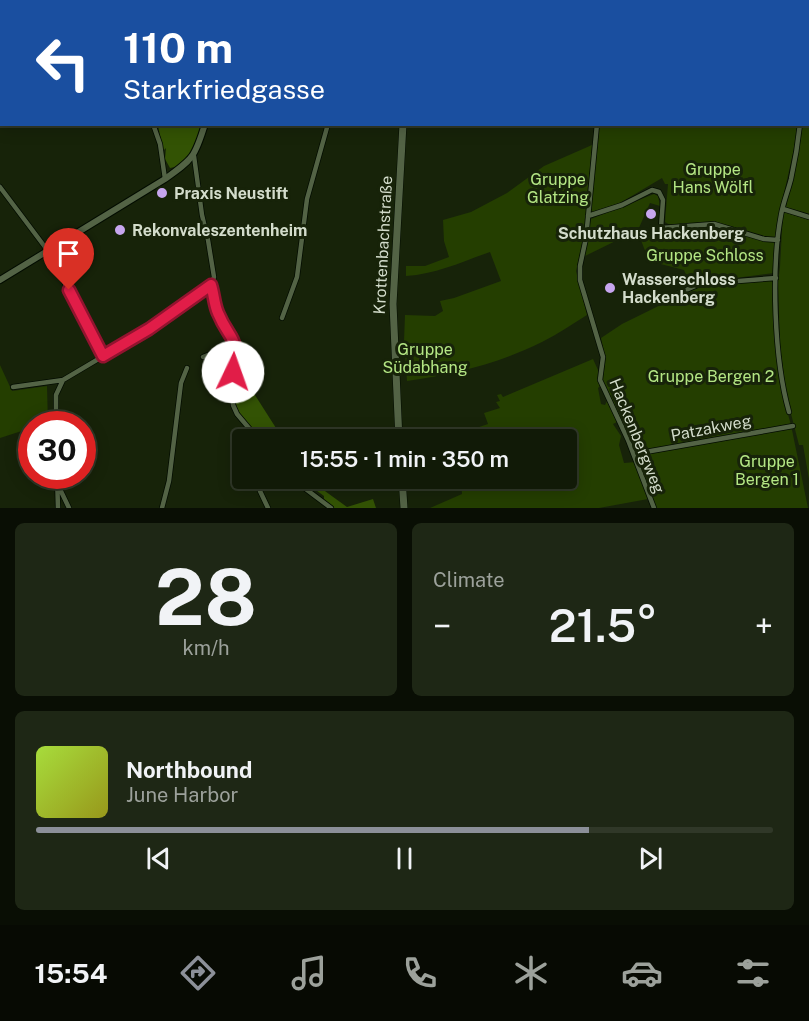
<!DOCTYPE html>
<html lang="en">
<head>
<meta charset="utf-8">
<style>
  :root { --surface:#111a07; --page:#1e2715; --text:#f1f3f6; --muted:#9ca19b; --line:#303828; --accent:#8c9099 }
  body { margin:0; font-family:"Public Sans",sans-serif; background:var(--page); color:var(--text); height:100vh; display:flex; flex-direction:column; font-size:22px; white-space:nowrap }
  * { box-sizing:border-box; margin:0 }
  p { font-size:20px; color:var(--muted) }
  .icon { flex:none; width:33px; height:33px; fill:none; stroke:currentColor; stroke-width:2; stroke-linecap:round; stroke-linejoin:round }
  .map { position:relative; height:508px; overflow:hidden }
  .panel { display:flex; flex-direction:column; gap:15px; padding:15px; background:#090e04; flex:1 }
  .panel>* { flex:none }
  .banner { position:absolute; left:0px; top:0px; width:810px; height:126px; box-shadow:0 3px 15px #0003,0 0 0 2px var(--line); background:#1a4fa0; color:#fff; overflow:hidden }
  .speed { position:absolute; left:18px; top:411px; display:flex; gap:12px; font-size:30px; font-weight:700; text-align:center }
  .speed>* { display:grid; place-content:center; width:78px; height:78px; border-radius:50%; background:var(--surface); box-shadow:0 3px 15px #0003,0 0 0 2px var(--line); line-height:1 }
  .speed .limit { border:9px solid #d22; background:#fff; color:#111 }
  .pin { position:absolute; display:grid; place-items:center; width:51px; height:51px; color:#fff; margin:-62px -26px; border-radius:50% 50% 50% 0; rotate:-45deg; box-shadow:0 0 6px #0007 }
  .pin .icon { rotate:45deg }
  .me { position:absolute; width:66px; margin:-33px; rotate:3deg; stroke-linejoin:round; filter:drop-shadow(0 0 4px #0008) }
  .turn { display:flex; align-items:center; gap:21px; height:126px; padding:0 24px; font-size:27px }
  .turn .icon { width:78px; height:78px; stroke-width:2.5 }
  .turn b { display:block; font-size:42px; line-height:51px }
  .big { font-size:45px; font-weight:600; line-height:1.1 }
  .panel .widget { flex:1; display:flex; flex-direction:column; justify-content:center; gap:9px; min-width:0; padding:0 21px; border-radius:9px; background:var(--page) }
  .panel .dial { align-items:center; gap:0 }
  .dial b { font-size:78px; line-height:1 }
  .song { display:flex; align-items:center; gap:18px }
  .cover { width:72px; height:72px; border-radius:9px; background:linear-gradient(135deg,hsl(80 70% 55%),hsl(60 70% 35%)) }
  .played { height:6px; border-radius:3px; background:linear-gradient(90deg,var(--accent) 75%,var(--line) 75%) }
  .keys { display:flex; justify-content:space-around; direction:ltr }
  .heat { display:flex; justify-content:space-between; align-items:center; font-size:33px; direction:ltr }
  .panel .tiles { flex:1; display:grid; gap:15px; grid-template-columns:1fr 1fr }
  .widget:last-child { grid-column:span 2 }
  .trip { position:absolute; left:232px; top:429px; width:345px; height:60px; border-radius:6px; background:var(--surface); box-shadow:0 3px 15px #0003,0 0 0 2px var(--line); font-weight:600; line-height:60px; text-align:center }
  .tab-bar { display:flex; height:96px; justify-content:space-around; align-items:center; background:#070a03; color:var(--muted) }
  .tab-bar .icon { width:42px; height:42px }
  .tab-bar .selected { color:var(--accent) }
  .tab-bar b { font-size:27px; color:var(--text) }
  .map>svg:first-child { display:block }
  .green { fill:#243e00 }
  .forest { fill:#335304 }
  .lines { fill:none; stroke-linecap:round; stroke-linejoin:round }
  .minor-casing { stroke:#030c00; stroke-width:6 }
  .tertiary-casing { stroke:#030c00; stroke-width:8 }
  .secondary-casing { stroke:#030c00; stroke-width:8 }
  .minor { stroke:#536345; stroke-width:4.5 }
  .tertiary { stroke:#536345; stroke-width:6 }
  .secondary { stroke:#536345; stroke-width:7 }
  .route-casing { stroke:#92132f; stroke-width:15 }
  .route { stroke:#e11d48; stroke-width:10 }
  .poi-dot { fill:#c7a6ef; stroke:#172309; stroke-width:2 }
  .labels { text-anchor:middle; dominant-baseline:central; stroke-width:6; stroke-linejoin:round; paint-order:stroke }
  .park-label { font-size:16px; fill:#b4e684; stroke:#172309 }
  .poi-label { font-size:16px; font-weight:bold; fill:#d3dccb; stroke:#172309; text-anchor:start }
  .street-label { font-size:16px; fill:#d3dccb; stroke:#172309 }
</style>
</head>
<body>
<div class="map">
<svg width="809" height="508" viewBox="0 0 809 508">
  <rect width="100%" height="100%" fill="#172309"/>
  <!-- green -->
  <path class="green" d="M 807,0 L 809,0 L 809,215 L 786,207 L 797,159 L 801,135 L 797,135 L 778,220 L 774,273 L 690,284 L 684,270 L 649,261 L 639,235 L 685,228 L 748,232 L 711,222 L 670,225 L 665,222 L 668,184 L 665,184 L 662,178 L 620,203 L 592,212 L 590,210 L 599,125 L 808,124 L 808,2 L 806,1 Z
    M 592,145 L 584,239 L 576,271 L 587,315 C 572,324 558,334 542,342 C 500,363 454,374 407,381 L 404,341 L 405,315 L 435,316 L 443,311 L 440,301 L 454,298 L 501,281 L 490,252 C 461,262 437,274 406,276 L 406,266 L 425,266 L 449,257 L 444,241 L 443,220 L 471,212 L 507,193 L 544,166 Z
    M 654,194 L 658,196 L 660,206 L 650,203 L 638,230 L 583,257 L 591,219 Z
    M 783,212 L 809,220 L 809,479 L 803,445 L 799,445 L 787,398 L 780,346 L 778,282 L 780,267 Z
    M 753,281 L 774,281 L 776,328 L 774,328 L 782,393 L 791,425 L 808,508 L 655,508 L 648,499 L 599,508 L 430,508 L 462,494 L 461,479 L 567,478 L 567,440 L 450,440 L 449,437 L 488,424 L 484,413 L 500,408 L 496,402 L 500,401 L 497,395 L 501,394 L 503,397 L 510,394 L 593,359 L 598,370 L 600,386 L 598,388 L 601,404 L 605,405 L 607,401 L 617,422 L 613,424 L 621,436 L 619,445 L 624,463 L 636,462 L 602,381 L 605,356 L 601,338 L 622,324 L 695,288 Z
    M 0,365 L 12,391 L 47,386 L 48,424 L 32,424 L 31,428 L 0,438 Z"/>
  <!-- forest -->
  <path class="forest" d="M 158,125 L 201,125 C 196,141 190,166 170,168 L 165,159 L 166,148 L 163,151 Z
    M 246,343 L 262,378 L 248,384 L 283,439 L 260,439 C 241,417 230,407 235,375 C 237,365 239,355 238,346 Z
    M 294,479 L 312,479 L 318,486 L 347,507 L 373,499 L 376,508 L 333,508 L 324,500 L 324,496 L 305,482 L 302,485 Z"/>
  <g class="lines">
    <defs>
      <path id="minor" d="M 44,0 L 45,2
        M 132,0 L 132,2
        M 732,0 L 736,2
        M 385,2 L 387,0
        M 602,2 L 602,0
        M 801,2 L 802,0
        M 153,124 L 160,144 L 165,179
        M 597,124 L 586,238 L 580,266 L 580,280 L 603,357 L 600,380 L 628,440 L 654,508
        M 194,156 L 202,215 L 208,240 L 214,277 L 211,285 L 213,301 L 237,350 L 232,382 L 233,405 L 237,414 L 259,440
        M 0,187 L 48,251 L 103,356
        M 783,209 L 809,217
        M 588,216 L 622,205 L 652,190 L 659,192 L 663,200 L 661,228 L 714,224 L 764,239 L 778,240
        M 672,296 L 700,284 L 776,278
        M 282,318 L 297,277 L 307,199 L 328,124
        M 203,357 L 235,344
        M 13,387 L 63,380
        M 789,412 C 774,359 771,269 781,215 C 783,203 788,191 791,179 C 795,161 798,143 800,124
        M 56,424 L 56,395 L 63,380 L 149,329 L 211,285
        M 634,454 L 793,426
        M 57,476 L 58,508
        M 291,478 L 331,508
        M 59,487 L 69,508
        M 260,491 L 268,508
        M 162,508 L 169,481 L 181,383 L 187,368"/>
      <path id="tertiary" d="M 249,2 L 250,0
        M 0,280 L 165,179 C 193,159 195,157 205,124"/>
      <path id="secondary" d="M 411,2 L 411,0
        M 399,440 L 393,304 L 403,124
        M 402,478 L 404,508"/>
    </defs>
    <!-- minor casing -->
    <use href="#minor" class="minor-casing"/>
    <!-- tertiary casing -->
    <use href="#tertiary" class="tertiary-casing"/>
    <!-- secondary casing -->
    <use href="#secondary" class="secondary-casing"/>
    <!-- minor -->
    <use href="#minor" class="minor"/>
    <!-- tertiary -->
    <use href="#tertiary" class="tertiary"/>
    <!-- secondary -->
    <use href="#secondary" class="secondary"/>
  </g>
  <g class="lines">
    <defs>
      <path id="route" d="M 69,290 L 103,356 L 149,329 L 211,285 C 214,294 214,304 218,313 C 230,342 240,335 233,372"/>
    </defs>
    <!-- route casing -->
    <use href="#route" class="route-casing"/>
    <!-- route -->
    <use href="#route" class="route"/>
  </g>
  <!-- markers -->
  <g class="poi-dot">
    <circle cx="162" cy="193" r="6"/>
    <circle cx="651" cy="214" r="6"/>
    <circle cx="120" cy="230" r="6"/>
    <circle cx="610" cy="288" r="6"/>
  </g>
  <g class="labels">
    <!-- park labels -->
    <g class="park-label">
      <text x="713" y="169">Gruppe<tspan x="713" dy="18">Hans Wölfl</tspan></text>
      <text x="558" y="179">Gruppe<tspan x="558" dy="18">Glatzing</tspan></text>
      <text x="705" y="255">Gruppe Schloss</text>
      <text x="425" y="349">Gruppe<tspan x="425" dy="18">Südabhang</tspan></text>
      <text x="711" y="376">Gruppe Bergen 2</text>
      <text x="767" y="461">Gruppe<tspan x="767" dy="18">Bergen 1</tspan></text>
    </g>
    <!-- poi labels -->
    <g class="poi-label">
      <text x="174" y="193">Praxis Neustift</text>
      <text x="132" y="230">Rekonvaleszentenheim</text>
      <text x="651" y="233" text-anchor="middle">Schutzhaus Hackenberg</text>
      <text x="622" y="279">Wasserschloss<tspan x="622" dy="18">Hackenberg</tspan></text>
    </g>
    <!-- street labels -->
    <g class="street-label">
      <text transform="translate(383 245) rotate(-87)">Krottenbachstraße</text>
      <text transform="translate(711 428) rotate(-11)">Patzakweg</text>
      <text transform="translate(637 436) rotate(68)">Hackenbergweg</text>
    </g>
  </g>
</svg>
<div class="speed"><div class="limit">30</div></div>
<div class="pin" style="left:69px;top:290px;background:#d93025"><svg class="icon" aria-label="arrive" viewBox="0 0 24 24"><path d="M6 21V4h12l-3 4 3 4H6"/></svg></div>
<svg class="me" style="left:233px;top:372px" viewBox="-20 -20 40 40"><circle r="19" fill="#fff"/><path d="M0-13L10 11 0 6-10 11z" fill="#e11d48"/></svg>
<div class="trip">15:55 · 1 min · 350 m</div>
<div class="banner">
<div class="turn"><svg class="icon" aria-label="left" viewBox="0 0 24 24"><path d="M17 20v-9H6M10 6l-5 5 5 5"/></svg><div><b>110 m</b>Starkfriedgasse</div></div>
</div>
</div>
<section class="panel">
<div class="tiles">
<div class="widget dial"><b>28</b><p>km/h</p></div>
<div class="widget"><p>Climate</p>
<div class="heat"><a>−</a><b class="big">21.5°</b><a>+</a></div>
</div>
<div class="widget">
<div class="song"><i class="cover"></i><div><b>Northbound</b><p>June Harbor</p></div></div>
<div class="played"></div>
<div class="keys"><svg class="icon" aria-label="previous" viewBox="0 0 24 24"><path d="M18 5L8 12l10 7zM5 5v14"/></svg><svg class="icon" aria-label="pause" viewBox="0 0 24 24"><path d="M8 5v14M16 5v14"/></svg><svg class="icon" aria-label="next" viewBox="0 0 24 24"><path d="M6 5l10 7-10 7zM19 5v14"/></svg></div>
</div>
</div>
</section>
<nav class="tab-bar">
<b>15:54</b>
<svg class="icon selected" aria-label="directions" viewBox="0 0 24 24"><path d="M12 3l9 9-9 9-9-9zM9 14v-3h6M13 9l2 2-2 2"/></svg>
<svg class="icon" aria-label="music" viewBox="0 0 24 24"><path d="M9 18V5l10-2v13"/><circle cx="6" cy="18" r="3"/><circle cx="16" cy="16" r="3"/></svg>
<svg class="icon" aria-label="phone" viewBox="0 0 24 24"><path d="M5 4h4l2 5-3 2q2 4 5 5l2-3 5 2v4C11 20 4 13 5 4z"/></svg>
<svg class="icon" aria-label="climate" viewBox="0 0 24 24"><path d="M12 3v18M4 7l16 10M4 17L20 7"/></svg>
<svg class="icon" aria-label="car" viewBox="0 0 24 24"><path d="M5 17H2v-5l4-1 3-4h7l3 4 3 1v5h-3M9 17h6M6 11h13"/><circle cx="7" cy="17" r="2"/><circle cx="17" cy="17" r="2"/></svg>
<svg class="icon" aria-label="filters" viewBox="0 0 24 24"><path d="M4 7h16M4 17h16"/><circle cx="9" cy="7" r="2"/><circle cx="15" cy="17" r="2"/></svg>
</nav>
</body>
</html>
